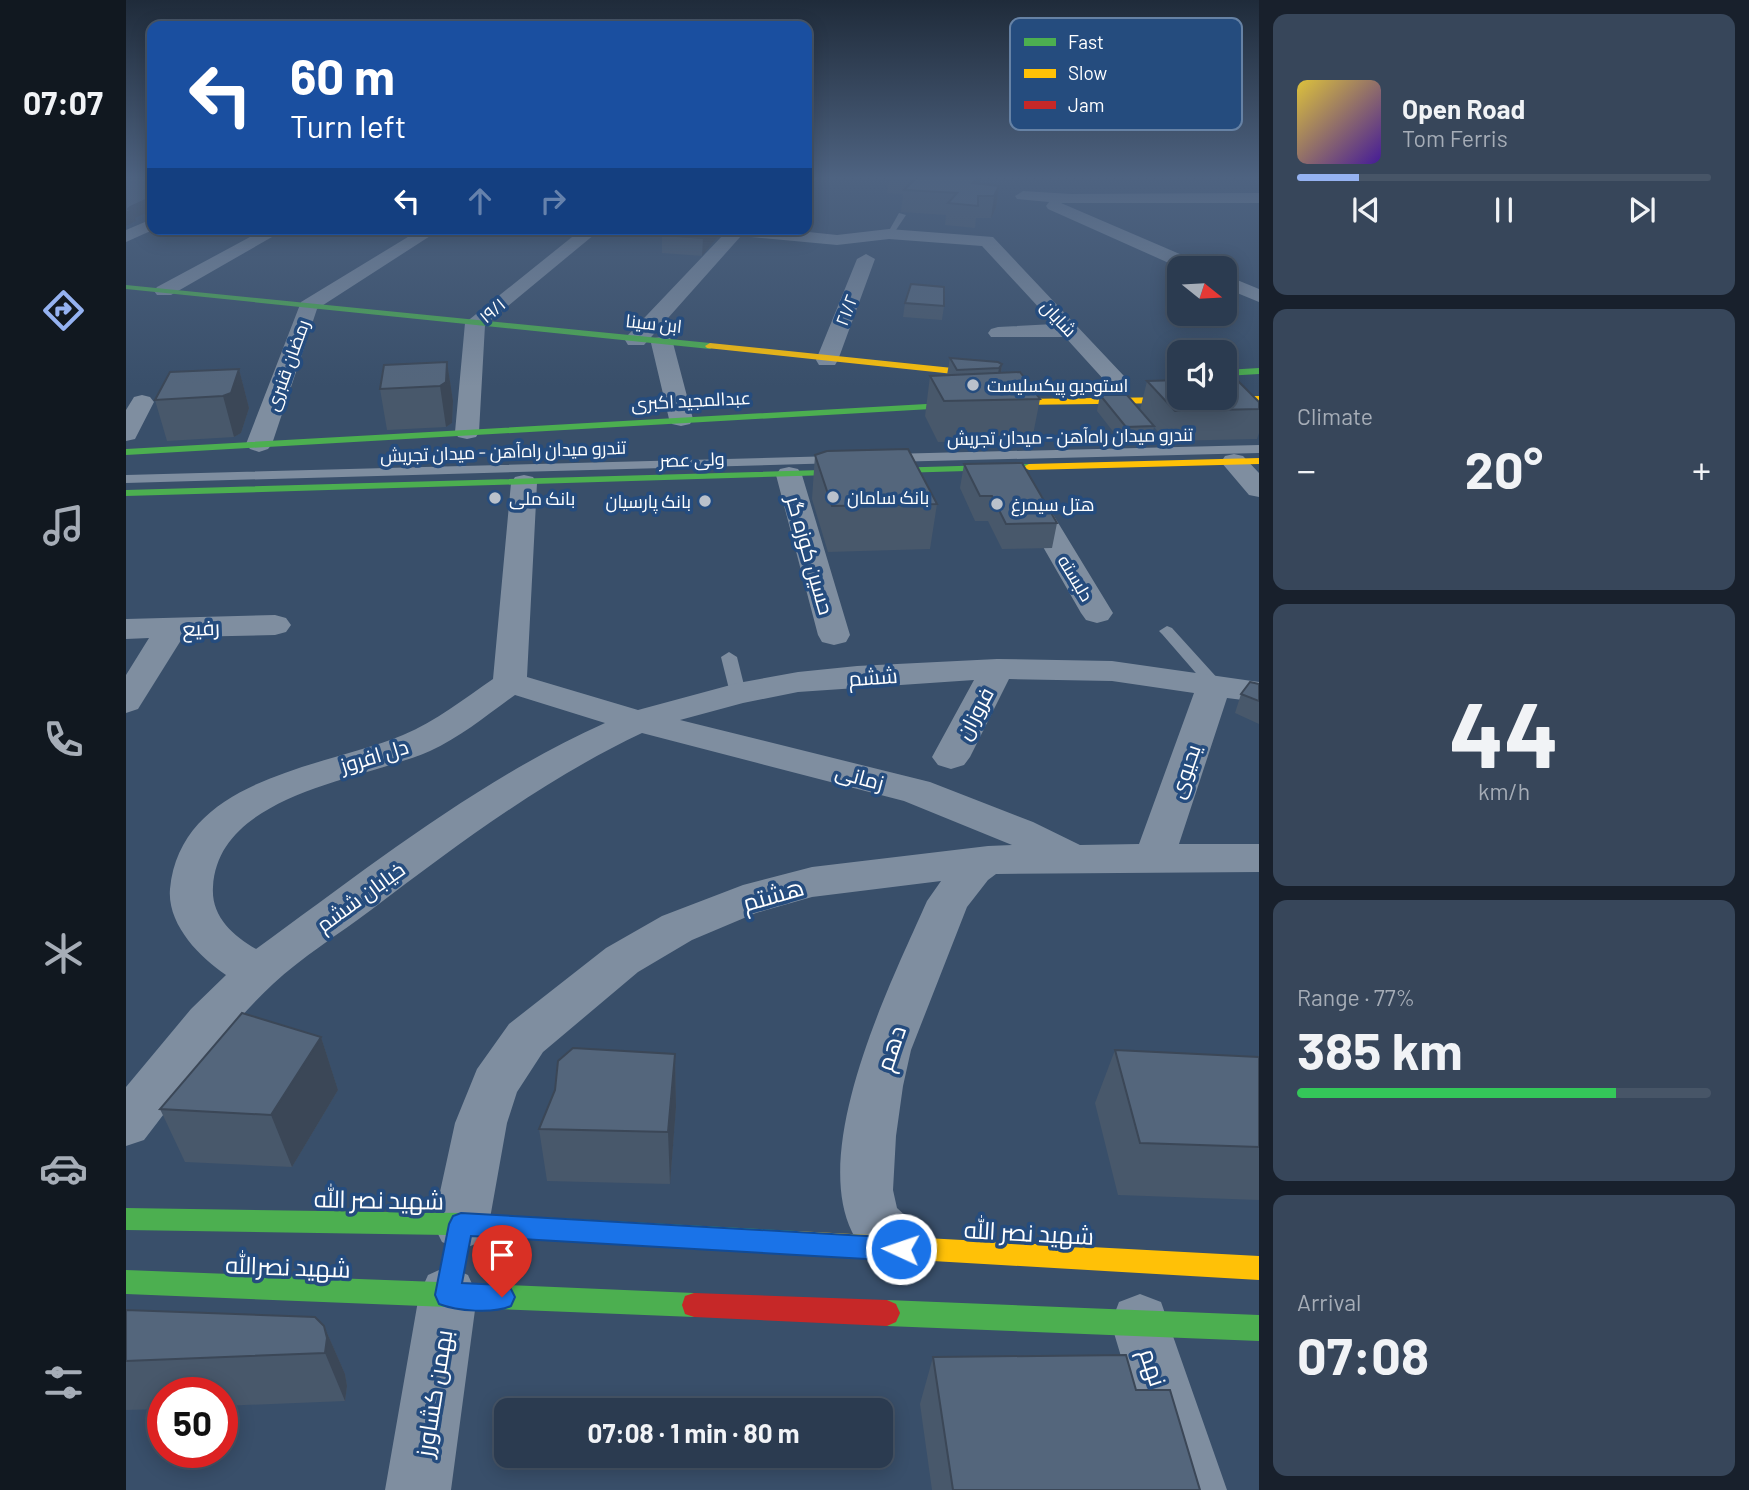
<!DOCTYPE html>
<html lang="en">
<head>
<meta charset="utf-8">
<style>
  :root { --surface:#2b3b50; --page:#37465a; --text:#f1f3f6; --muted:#a6adb7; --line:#475567; --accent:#95b2f1 }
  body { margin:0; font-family:Barlow,Cairo,sans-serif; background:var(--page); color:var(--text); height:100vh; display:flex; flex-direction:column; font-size:26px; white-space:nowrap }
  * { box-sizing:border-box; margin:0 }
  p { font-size:23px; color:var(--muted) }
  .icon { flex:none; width:38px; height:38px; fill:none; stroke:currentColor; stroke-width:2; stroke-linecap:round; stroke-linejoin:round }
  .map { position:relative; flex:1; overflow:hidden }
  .details { display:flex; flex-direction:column; gap:14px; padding:14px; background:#18202c; width:490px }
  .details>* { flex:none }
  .guide { position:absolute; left:21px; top:21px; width:665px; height:214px; border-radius:14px; box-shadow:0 4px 18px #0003,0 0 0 2px var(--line); background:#1a4fa0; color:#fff; overflow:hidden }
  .needle { width:46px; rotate:108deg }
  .buttons { position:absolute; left:1041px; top:256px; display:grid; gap:14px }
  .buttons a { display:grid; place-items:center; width:70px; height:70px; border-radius:14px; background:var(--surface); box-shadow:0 4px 18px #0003,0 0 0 2px var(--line); font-size:35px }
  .speed { position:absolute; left:21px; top:1377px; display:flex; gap:14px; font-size:35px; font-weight:700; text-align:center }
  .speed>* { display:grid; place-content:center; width:91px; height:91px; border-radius:50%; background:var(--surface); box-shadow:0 4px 18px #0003,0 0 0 2px var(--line); line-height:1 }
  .speed .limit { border:10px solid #d22; background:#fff; color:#111 }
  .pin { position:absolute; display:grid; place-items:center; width:60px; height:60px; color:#fff; margin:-72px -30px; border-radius:50% 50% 50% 0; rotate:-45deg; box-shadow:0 0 7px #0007 }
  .pin .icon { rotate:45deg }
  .me { position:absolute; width:77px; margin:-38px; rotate:273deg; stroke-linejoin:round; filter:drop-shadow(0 0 5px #0008) }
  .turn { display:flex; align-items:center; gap:24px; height:147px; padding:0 28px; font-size:32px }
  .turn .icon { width:91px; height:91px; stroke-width:2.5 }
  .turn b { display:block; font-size:49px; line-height:60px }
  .lanes { display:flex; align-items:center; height:66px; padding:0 28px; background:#0003; justify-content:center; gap:35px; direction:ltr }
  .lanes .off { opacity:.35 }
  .big { font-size:52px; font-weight:700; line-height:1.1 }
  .details .tile { flex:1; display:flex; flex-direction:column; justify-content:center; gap:10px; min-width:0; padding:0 24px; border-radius:14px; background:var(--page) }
  .details .dial { align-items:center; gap:0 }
  .dial b { font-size:91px; line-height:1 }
  .song { display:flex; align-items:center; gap:21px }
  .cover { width:84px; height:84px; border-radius:10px; background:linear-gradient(135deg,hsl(50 70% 55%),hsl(260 70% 35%)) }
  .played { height:7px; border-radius:4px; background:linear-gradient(90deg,var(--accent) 15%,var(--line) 15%) }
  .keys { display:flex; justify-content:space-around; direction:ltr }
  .heat { display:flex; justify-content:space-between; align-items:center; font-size:38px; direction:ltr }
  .charge { height:10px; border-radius:5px; background:linear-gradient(90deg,#34c759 77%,var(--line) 0) }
  .trip { position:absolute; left:368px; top:1398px; width:399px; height:70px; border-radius:14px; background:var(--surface); box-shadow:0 4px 18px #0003,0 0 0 2px var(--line); font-weight:700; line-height:70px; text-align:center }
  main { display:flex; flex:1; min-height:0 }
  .dock { display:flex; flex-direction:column; width:126px; justify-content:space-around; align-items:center; background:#111820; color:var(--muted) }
  .dock .icon { width:49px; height:49px }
  .dock .selected { color:var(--accent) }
  .dock b { font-size:32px; color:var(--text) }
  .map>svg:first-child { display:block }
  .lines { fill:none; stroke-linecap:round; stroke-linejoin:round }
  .lane { fill:#7f8ea0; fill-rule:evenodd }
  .street { fill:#7f8ea0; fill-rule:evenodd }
  .fast { fill:#4caf50; fill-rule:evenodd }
  .slow { fill:#ffc107; fill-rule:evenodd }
  .jam { fill:#c62828; fill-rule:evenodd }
  .wall { fill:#48586b }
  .shaded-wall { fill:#3b4757 }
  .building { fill:#54667c; stroke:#3b4757; stroke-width:2 }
  .route { fill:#1a73e8; stroke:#114b97; stroke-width:2 }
  .poi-dot { fill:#bac1cb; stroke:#254c7e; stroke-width:2.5 }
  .labels { text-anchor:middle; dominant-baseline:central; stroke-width:7; stroke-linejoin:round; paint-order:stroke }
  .far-street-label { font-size:18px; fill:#fff; stroke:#254c7e }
  .far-poi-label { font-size:18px; fill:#fff; stroke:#254c7e; text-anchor:start }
  .street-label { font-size:21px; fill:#fff; stroke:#254c7e }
  .near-street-label { font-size:24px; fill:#fff; stroke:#254c7e }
  .key { fill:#254c7e; stroke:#6682a5; stroke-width:2 }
  .key-label { font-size:19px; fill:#fff }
</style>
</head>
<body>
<main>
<nav class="dock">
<b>07:07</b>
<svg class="icon selected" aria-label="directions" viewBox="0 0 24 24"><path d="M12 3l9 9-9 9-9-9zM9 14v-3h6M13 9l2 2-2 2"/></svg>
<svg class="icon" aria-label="music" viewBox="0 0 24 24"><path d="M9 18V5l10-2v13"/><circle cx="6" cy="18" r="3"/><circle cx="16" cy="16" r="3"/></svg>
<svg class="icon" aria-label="phone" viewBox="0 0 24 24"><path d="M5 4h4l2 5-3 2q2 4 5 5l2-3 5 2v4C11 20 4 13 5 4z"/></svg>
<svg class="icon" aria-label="climate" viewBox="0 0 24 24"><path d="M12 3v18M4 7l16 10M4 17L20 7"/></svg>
<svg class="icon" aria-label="car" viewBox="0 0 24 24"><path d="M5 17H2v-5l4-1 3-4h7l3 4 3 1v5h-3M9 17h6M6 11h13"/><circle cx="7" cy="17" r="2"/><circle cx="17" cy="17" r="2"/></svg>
<svg class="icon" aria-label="filters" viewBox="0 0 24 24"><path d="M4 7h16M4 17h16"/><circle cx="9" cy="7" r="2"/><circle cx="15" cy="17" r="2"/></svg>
</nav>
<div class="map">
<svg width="1133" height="1490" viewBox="0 0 1133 1490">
  <rect width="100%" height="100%" fill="#394f6a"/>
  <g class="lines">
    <!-- lane -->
    <path class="lane" d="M 773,213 L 780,215 L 766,236 L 760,236 Z
      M 1133,445 L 1133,453 L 763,462 L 757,458 L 763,454 Z
      M 710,456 L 714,457 L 714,463 L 0,483 L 0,475 Z
      M 1041,626 L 1046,628 L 1094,681 L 1096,684 L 1094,687 L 1082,687 L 1036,634 L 1033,631 Z
      M 603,652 L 611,657 L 620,693 L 618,697 L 612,698 L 604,693 L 595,657 Z"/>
    <!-- street -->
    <path class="street" d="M 681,177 L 691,177 L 686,184 L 681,186 Z
      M 897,191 L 945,194 L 1133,193 L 1133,203 L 935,203 L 1077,264 L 1079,268 L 1054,268 L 922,209 L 920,206 L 923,202 L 891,199 L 889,196 Z
      M 26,219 L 26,229 L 29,229 L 0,242 L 0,230 Z
      M 139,229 L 160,229 L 45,295 L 31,295 L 28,291 L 31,287 Z
      M 295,229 L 315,229 L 191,309 L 146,444 L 142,449 L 133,452 L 124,449 L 120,444 L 175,302 Z
      M 456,229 L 475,229 L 359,325 L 353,432 L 350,437 L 341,439 L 332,437 L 329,432 L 339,323 Z
      M 591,229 L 654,229 L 711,235 L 763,229 L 867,237 L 998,376 L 995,381 L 979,381 L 939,337 L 865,337 L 862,333 L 865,329 L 872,327 L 928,324 L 856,246 L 763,239 L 711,245 L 615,236 L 518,345 L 502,345 L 499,340 L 502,335 L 598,234 Z
      M 740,254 L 749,259 L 712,360 L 709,365 L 693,365 L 690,360 L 731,259 Z
      M 1099,275 L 1133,289 L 1133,302 L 1099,288 Z
      M 536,337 L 544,338 L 547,343 L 567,419 L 564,424 L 555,426 L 546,424 L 543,419 L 525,343 L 528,338 Z
      M 16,395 L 24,397 L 28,402 L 9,439 L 0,441 L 0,410 L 8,397 Z
      M 1108,454 L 1117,456 L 1133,473 L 1133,497 L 1123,495 L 1095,462 L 1099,456 Z
      M 663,467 L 672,469 L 676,475 L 724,635 L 720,642 L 708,645 L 696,642 L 692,635 L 650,475 L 654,469 Z
      M 398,475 L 407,477 L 411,483 L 401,677 L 512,710 L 612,683 L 672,672 L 731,666 L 871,659 L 986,661 L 1133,682 L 1133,702 L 1101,698 L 1053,844 L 1133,844 L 1133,872 L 870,874 L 862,880 L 841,907 L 785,1050 L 777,1086 L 770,1136 L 767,1190 L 771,1208 L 795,1230 L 803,1249 L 795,1268 L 775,1276 C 642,1223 763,988 801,901 L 815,881 L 686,897 L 630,913 L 566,940 L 512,972 L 417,1052 L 391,1092 L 381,1123 L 363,1224 L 354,1242 L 335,1250 L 316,1242 L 307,1224 L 329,1123 L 351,1069 L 383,1024 L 480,948 L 536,916 L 617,885 L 686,867 L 862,846 L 886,845 L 778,801 L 516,733 C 417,780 331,845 245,910 C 213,934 176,957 147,984 C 98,1030 59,1087 18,1140 L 0,1146 L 0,1087 L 65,1009 L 100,975 C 73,957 41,924 44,889 C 55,777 197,768 277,735 C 310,721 338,699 367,679 L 385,483 L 389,477 ZM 883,679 L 986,681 L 1068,693 L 1013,844 L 954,845 L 907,822 L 804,782 L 554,720 L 617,703 L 672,692 L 848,680 L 806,757 L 812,765 L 825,769 L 838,765 L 844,757 ZM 389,695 L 479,723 C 352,780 242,868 130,949 C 106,935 85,916 87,887 C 92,793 238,780 304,751 C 335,737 361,715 389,695 Z
      M 903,490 L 913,492 L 917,498 L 987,613 L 982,620 L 971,623 L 960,620 L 955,613 L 889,498 L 893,492 Z
      M 149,615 L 160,618 L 165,625 L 160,632 L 149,635 L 57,637 L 12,709 L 0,713 L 0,675 L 23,638 L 0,639 L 0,619 Z
      M 322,1266 L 342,1275 L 351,1295 L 325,1490 L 259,1490 L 293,1295 L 302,1275 Z
      M 1014,1294 L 1035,1302 L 1101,1490 L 1035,1490 L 985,1323 L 993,1302 Z"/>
    <!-- fast -->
    <path class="fast" d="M 0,285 L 584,343 L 589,346 L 584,349 L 0,289 Z
      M 1133,368 L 1133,374 L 1099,376 L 1099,370 Z
      M 889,399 L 894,402 L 893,404 L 0,455 L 0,449 Z
      M 903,464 L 907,465 L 907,469 L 0,496 L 0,490 Z
      M 0,1208 L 335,1213 L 670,1231 L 678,1234 L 682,1242 L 678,1250 L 670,1253 L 345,1236 L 336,1283 L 568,1293 L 577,1296 L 580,1305 L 577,1314 L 568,1317 L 0,1294 L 0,1270 L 312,1282 L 321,1235 L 0,1230 Z
      M 761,1300 L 1133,1315 L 1133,1341 L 761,1326 L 752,1322 L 748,1313 L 752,1304 Z"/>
    <!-- slow -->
    <path class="slow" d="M 584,343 L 875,373 L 880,376 L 875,379 L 581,348 L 579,346 Z
      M 1133,396 L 1133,402 L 889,405 L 884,402 L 889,399 Z
      M 1133,458 L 1133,464 L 903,470 L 897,467 L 903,464 Z
      M 670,1231 L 1133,1256 L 1133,1280 L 670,1253 L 662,1250 L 658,1242 L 662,1234 Z"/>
    <!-- jam -->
    <path class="jam" d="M 568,1293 L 761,1300 L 770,1304 L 774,1313 L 770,1322 L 761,1326 L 568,1317 L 559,1314 L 556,1305 L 559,1296 Z"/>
  </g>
  <!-- wall -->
  <path class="wall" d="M 763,177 L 855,177 L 854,184 L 873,186 L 870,208 L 865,218 L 850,218 L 849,228 L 819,225 L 820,215 L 775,212 L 777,194 L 761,193 Z
    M 542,229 L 595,229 L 595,233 L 576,256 L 536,253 L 536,235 Z
    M 779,303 L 818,306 L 816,320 L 777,317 Z
    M 824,358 L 876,364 L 875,373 L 914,399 L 906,440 L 812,442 L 799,416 L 804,376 L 821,375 Z
    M 321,362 L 327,401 L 326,423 L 320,427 L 261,430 L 254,389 Z
    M 113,369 L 123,408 L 115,433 L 108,437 L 41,441 L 29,400 Z
    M 1021,381 L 1133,402 L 1133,433 L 1131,439 L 1040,441 L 1028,427 L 1024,442 L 996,443 L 971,411 L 974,395 L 1014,410 Z
    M 689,455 L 811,504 L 804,549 L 702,552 L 686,499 Z
    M 838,464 L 931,523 L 926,548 L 876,549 L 862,521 L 849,521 L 834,488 Z
    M 1133,684 L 1133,724 L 1109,713 L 1115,694 Z
    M 195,1037 L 212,1090 L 166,1167 L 59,1162 L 34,1109 Z
    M 989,1050 L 1133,1057 L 1133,1200 L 992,1195 L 969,1103 Z
    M 549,1054 L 550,1107 L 544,1184 L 421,1181 L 413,1129 Z
    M 0,1310 L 198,1326 L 219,1374 L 221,1386 L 219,1401 L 96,1406 L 96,1393 L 37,1393 L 37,1409 L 0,1410 Z
    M 807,1357 L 1010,1390 L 1074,1490 L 806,1490 L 794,1404 Z"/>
  <!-- shaded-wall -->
  <path class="shaded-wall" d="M 851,177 L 855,177 L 853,193 L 846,183 Z
    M 873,186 L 870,208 L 865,218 L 868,196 Z
    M 26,197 L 26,210 L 9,218 L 10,221 L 0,226 L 0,213 L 2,209 Z
    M 584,229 L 595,229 L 595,233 L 576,256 L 577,238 Z
    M 321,362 L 327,401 L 326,423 L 320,427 L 314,386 Z
    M 876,364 L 873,386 L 869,390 L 873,368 Z
    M 113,369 L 123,408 L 115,433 L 108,437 L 97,396 Z
    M 195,1037 L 212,1090 L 166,1167 L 145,1115 Z
    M 549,1054 L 550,1107 L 544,1184 L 542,1132 Z
    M 198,1326 L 219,1374 L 221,1386 L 219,1401 L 199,1353 Z"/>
  <!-- building -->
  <path class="building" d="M 791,177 L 851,177 L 846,183 L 873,186 L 868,196 L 852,196 L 852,206 L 822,203 L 831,193 L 778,190 Z
    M 0,178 L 26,179 L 26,197 L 4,207 L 2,209 L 7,209 L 0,213 Z
    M 542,229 L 584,229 L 577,238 L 536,235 Z
    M 785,284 L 818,287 L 818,306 L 779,303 Z
    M 824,358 L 872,362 L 876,364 L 873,368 L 831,370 Z
    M 321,362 L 320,382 L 314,386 L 254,389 L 258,365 Z
    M 113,369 L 105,393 L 97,396 L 29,400 L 44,372 Z
    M 894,372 L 914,399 L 818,401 L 804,376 Z
    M 1099,379 L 1110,379 L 1133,402 L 1133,409 L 1049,411 L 1021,381 L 1054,380 L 1054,397 L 1099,397 Z
    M 974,395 L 1001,395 L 1028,426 L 1000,427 Z
    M 782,449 L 811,504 L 706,506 L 689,455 L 701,451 Z
    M 896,463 L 931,523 L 880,524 L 866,496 L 854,496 L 838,464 Z
    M 1124,682 L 1133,684 L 1133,701 L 1115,694 Z
    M 116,1013 L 195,1037 L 145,1115 L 34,1109 Z
    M 447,1048 L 549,1054 L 542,1132 L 413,1129 L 429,1090 L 432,1061 Z
    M 989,1050 L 1133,1057 L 1133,1147 L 1014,1143 Z
    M 0,1310 L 189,1317 L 198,1326 L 201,1338 L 199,1353 L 0,1361 Z
    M 1000,1355 L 1010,1390 L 1044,1390 L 1074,1490 L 827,1490 L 807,1357 Z"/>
  <!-- sky -->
  <linearGradient id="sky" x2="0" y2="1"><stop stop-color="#1f2b3a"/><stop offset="0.46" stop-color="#4e6381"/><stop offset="1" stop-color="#4e6381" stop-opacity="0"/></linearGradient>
  <rect width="1133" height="386" fill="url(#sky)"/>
  <!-- route -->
  <path class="route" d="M 335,1213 L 775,1238 L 783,1241 L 787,1249 L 783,1258 L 775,1261 L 345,1236 L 336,1283 L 376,1285 L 385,1289 L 389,1297 L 385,1306 C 367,1314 331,1311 313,1304 L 309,1295 L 323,1224 L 327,1216 Z"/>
  <!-- markers -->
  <g class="poi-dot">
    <circle cx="847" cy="385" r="7"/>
    <circle cx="707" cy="497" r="7"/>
    <circle cx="369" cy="498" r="7"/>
    <circle cx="579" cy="501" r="7"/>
    <circle cx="871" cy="504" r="7"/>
  </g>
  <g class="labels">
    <!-- far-street labels -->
    <g class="far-street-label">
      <text transform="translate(366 310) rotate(-40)">۱۹/۱</text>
      <text transform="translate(720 310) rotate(-69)">۲۱/۲</text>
      <text transform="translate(933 318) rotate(47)">شایان</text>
      <text transform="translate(528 323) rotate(6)">ابن سینا</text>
      <text transform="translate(161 365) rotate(-70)">رمضان قنبری</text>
      <text transform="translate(565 400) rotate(-3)">عبدالمجید اکبری</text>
      <text transform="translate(944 436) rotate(-1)">تندرو میدان راه‌آهن - میدان تجریش</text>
      <text transform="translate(377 451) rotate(-2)">تندرو میدان راه‌آهن - میدان تجریش</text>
      <text transform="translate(566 459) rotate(-2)">ولی عصر</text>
      <text transform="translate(950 578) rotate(59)">دلبسته</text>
    </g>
    <!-- far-poi labels -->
    <g class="far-poi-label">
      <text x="861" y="385">استودیو پیکسلیست</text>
      <text x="721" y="497">بانک سامان</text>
      <text x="383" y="498">بانک ملی</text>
      <text x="565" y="501" text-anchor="end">بانک پارسیان</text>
      <text x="885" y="504">هتل سیمرغ</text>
    </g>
    <!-- street labels -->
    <g class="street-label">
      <text transform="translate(685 555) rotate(74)">حسین کوزه گر</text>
      <text transform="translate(75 627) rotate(-2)">رفیع</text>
      <text transform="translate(747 676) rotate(-4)">ششم</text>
      <text transform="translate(848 713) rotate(-62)">فروزان</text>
      <text transform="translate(248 755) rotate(-17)">دل افروز</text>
      <text transform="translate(1058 771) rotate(-71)">یحیوی</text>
      <text transform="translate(734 776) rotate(15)">زمانی</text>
      <text transform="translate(234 896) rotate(-36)">خیابان ششم</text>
    </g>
    <!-- near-street labels -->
    <g class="near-street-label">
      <text transform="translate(647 894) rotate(-16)">هشتم</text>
      <text transform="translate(764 1048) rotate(-71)">دهم</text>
      <text transform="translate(253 1199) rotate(1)">شهید نصر الله</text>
      <text transform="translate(903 1232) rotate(3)">شهید نصر الله</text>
      <text transform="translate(162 1266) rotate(2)">شهید نصرالله</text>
      <text transform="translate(1028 1367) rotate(72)">نهم</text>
      <text transform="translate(307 1393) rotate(-81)">بهمن کشاورز</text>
    </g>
  </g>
  <!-- legend -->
  <rect x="884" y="18" width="232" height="112" rx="10" class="key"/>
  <rect x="898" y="38" width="32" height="8" fill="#4caf50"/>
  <rect x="898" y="69" width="32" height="9" fill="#ffc107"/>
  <rect x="898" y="101" width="32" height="8" fill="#c62828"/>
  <g class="key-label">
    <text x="942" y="49">Fast</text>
    <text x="942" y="80">Slow</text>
    <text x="942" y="112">Jam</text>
  </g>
</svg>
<div class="buttons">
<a><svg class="needle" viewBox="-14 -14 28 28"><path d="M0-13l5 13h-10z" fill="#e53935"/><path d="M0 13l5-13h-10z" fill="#a6adb7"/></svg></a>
<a><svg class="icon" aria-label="sound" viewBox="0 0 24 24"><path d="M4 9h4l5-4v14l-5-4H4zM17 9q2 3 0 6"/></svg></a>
</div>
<div class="speed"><div class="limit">50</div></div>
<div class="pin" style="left:376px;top:1297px;background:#d93025"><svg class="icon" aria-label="arrive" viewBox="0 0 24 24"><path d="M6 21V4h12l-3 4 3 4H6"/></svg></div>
<svg class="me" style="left:775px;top:1249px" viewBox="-20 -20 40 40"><circle r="17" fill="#1a73e8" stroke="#fff" stroke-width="3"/><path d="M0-11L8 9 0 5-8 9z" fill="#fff"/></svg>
<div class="trip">07:08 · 1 min · 80 m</div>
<div class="guide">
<div class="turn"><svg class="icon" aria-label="left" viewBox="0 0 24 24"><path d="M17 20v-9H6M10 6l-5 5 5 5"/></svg><div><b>60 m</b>Turn left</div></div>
<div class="lanes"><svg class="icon" aria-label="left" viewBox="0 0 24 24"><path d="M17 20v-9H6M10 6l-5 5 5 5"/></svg><svg class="icon off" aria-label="ahead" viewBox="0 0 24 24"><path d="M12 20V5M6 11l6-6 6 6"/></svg><svg class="icon off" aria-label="right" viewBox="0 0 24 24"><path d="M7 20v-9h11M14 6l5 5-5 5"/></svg></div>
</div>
</div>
<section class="details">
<div class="tile">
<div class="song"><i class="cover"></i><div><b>Open Road</b><p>Tom Ferris</p></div></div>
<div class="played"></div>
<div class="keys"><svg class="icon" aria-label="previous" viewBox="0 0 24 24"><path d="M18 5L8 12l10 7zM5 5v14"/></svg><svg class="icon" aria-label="pause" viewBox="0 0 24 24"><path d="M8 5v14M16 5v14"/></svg><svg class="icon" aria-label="next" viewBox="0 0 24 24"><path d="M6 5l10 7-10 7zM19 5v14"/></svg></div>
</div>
<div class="tile"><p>Climate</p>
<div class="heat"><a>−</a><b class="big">20°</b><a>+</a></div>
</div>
<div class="tile dial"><b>44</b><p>km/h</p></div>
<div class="tile"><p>Range · 77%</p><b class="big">385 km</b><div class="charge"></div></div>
<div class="tile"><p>Arrival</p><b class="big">07:08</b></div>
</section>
</main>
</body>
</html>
